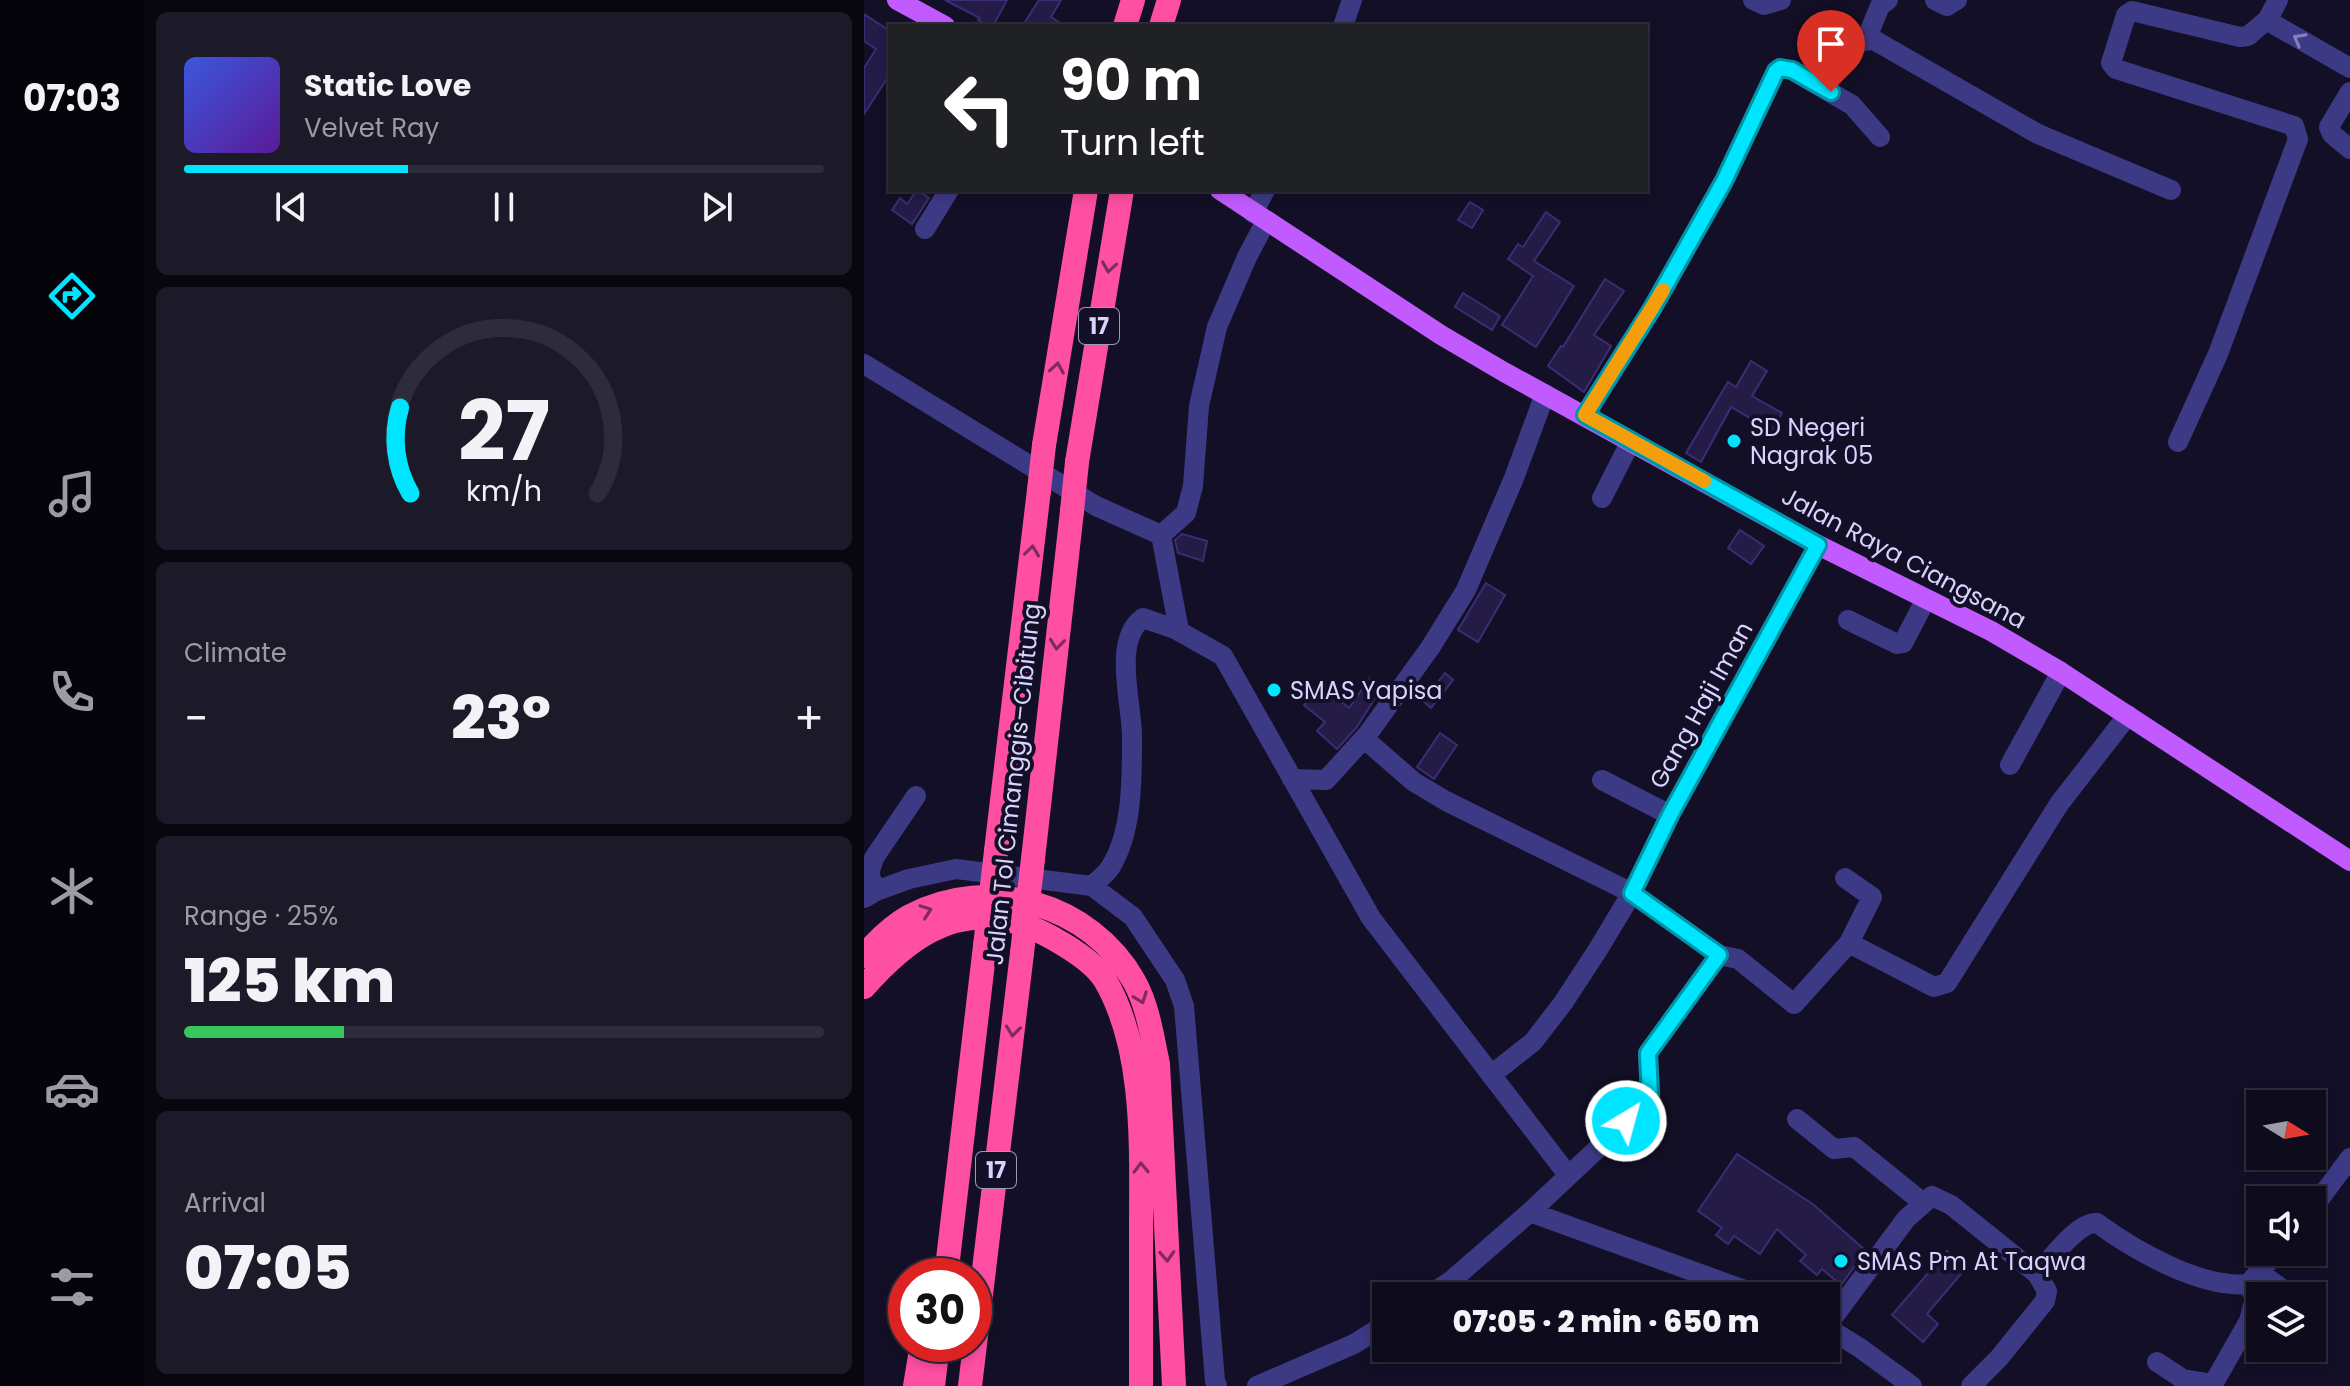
<!DOCTYPE html>
<html lang="en">
<head>
<meta charset="utf-8">
<style>
  :root { --surface:#0e0b1c; --page:#1c1929; --text:#f1f3f6; --muted:#9b9ba3; --line:#2e2b3b; --accent:#00e5ff }
  body { margin:0; font-family:Poppins,sans-serif; background:var(--page); color:var(--text); height:100vh; display:flex; flex-direction:column; font-size:30px; white-space:nowrap }
  * { box-sizing:border-box; margin:0 }
  p { font-size:26px; color:var(--muted) }
  .icon { flex:none; width:44px; height:44px; fill:none; stroke:currentColor; stroke-width:2; stroke-linecap:round; stroke-linejoin:round }
  .map { position:relative; flex:1; overflow:hidden }
  .panel { display:flex; flex-direction:column; gap:12px; padding:12px; background:#08060f; width:720px }
  .panel>* { flex:none }
  .guide { position:absolute; left:24px; top:24px; width:760px; height:168px; border-radius:0px; box-shadow:0 4px 12px #0003,0 0 0 2px var(--line); background:#202124; color:#fff; overflow:hidden }
  .needle { width:52px; rotate:101deg }
  .buttons { position:absolute; left:1382px; top:1090px; display:grid; gap:16px }
  .buttons a { display:grid; place-items:center; width:80px; height:80px; border-radius:0px; background:var(--surface); box-shadow:0 4px 12px #0003,0 0 0 2px var(--line); font-size:40px }
  .speed { position:absolute; left:24px; top:1258px; display:flex; gap:16px; font-size:40px; font-weight:700; text-align:center }
  .speed>* { display:grid; place-content:center; width:104px; height:104px; border-radius:50%; background:var(--surface); box-shadow:0 4px 12px #0003,0 0 0 2px var(--line); line-height:1 }
  .speed .limit { border:12px solid #d22; background:#fff; color:#111 }
  .pin { position:absolute; display:grid; place-items:center; width:68px; height:68px; color:#fff; margin:-82px -34px; border-radius:50% 50% 50% 0; rotate:-45deg; box-shadow:0 0 8px #0007 }
  .pin .icon { rotate:45deg }
  .me { position:absolute; width:88px; margin:-44px; rotate:37deg; stroke-linejoin:round; filter:drop-shadow(0 0 6px #0008) }
  .turn { display:flex; align-items:center; gap:28px; height:168px; padding:0 40px; font-size:36px }
  .turn .icon { width:104px; height:104px; stroke-width:2.5 }
  .turn b { display:block; font-size:56px; line-height:68px }
  .big { font-size:60px; font-weight:800; line-height:1.1 }
  .panel .card { flex:1; display:flex; flex-direction:column; justify-content:center; gap:12px; min-width:0; padding:0 28px; border-radius:12px; background:var(--page) }
  .panel .dial { align-items:center; gap:0 }
  .dial svg { height:208px; overflow:visible; fill:none; stroke:var(--line); stroke-width:7; stroke-linecap:round; text-anchor:middle }
  .dial text { fill:var(--text); stroke:none }
  .song { display:flex; align-items:center; gap:24px }
  .cover { width:96px; height:96px; border-radius:12px; background:linear-gradient(135deg,hsl(230 70% 55%),hsl(270 70% 35%)) }
  .played { height:8px; border-radius:4px; background:linear-gradient(90deg,var(--accent) 35%,var(--line) 35%) }
  .keys { display:flex; justify-content:space-around; direction:ltr }
  .heat { display:flex; justify-content:space-between; align-items:center; font-size:44px; direction:ltr }
  .charge { height:12px; border-radius:6px; background:linear-gradient(90deg,#34c759 25%,var(--line) 0) }
  .trip { position:absolute; left:508px; top:1282px; width:468px; height:80px; border-radius:0px; background:var(--surface); box-shadow:0 4px 12px #0003,0 0 0 2px var(--line); font-weight:800; line-height:80px; text-align:center }
  main { display:flex; flex:1; min-height:0 }
  .dock { display:flex; flex-direction:column; width:144px; justify-content:space-around; align-items:center; background:#06040b; color:var(--muted) }
  .dock .icon { width:56px; height:56px }
  .dock .on { color:var(--accent) }
  .dock b { font-size:36px; color:var(--text) }
  .map>svg:first-child { display:block }
  .building { fill:#241b47; stroke:#3b2d73; stroke-width:2 }
  .lines { fill:none; stroke-linecap:round; stroke-linejoin:round }
  .minor { stroke:#3d3a85; stroke-width:20 }
  .major { stroke:#c25bff; stroke-width:20 }
  .highway { stroke:#ff4fa3; stroke-width:24 }
  .highway-bridge { stroke:#ff4fa3; stroke-width:24 }
  .oneway { stroke:#837fbc }
  .oneway2 { stroke:#7d2c5e }
  .route-casing { stroke:#0095a6; stroke-width:20 }
  .route { stroke:#00e5ff; stroke-width:14 }
  .slow { stroke:#f59e0b; stroke-width:14 }
  .poi-dot { fill:#00e5ff; stroke:#130f26; stroke-width:3 }
  .labels { text-anchor:middle; dominant-baseline:central; stroke-width:8; stroke-linejoin:round; paint-order:stroke }
  .shield { fill:#130f26; stroke:#9e99be; stroke-width:2 }
  .shield-label { font-size:22px; font-weight:bold; fill:#d9d4ff }
  .poi-label { font-size:24px; fill:#d9d4ff; stroke:#130f26; text-anchor:start }
  .street-label { font-size:24px; fill:#d9d4ff; stroke:#130f26 }
</style>
</head>
<body>
<main>
<nav class="dock">
<b>07:03</b>
<svg class="icon on" aria-label="directions" viewBox="0 0 24 24"><path d="M12 3l9 9-9 9-9-9zM9 14v-3h6M13 9l2 2-2 2"/></svg>
<svg class="icon" aria-label="music" viewBox="0 0 24 24"><path d="M9 18V5l10-2v13"/><circle cx="6" cy="18" r="3"/><circle cx="16" cy="16" r="3"/></svg>
<svg class="icon" aria-label="phone" viewBox="0 0 24 24"><path d="M5 4h4l2 5-3 2q2 4 5 5l2-3 5 2v4C11 20 4 13 5 4z"/></svg>
<svg class="icon" aria-label="climate" viewBox="0 0 24 24"><path d="M12 3v18M4 7l16 10M4 17L20 7"/></svg>
<svg class="icon" aria-label="car" viewBox="0 0 24 24"><path d="M5 17H2v-5l4-1 3-4h7l3 4 3 1v5h-3M9 17h6M6 11h13"/><circle cx="7" cy="17" r="2"/><circle cx="17" cy="17" r="2"/></svg>
<svg class="icon" aria-label="filters" viewBox="0 0 24 24"><path d="M4 7h16M4 17h16"/><circle cx="9" cy="7" r="2"/><circle cx="15" cy="17" r="2"/></svg>
</nav>
<section class="panel">
<div class="card">
<div class="song"><i class="cover"></i><div><b>Static Love</b><p>Velvet Ray</p></div></div>
<div class="played"></div>
<div class="keys"><svg class="icon" aria-label="previous" viewBox="0 0 24 24"><path d="M18 5L8 12l10 7zM5 5v14"/></svg><svg class="icon" aria-label="pause" viewBox="0 0 24 24"><path d="M8 5v14M16 5v14"/></svg><svg class="icon" aria-label="next" viewBox="0 0 24 24"><path d="M6 5l10 7-10 7zM19 5v14"/></svg></div>
</div>
<div class="card dial"><svg viewBox="0 0 100 80">
<path d="M14 69A42 42 0 1 1 86 69"/>
<path d="M14 69A42 42 0 0 1 10 36" stroke="#00e5ff"/>
<text x="50" y="56" font-size="32" font-weight="700">27</text>
<text x="50" y="72" font-size="11">km/h</text>
</svg></div>
<div class="card"><p>Climate</p>
<div class="heat"><a>−</a><b class="big">23°</b><a>+</a></div>
</div>
<div class="card"><p>Range · 25%</p><b class="big">125 km</b><div class="charge"></div></div>
<div class="card"><p>Arrival</p><b class="big">07:05</b></div>
</section>
<div class="map">
<svg width="1486" height="1386" viewBox="0 0 1486 1386">
  <rect width="100%" height="100%" fill="#130f26"/>
  <!-- building -->
  <path class="building" d="M 81,0 L 143,0 L 129,26 L 125,26 L 114,20 L 116,18 Z
    M 175,0 L 197,0 L 187,17 L 201,26 L 167,26 L 161,22 Z
    M 0,14 L 26,31 L 26,74 L 0,114 L 0,68 L 12,49 L 0,41 Z
    M 53,190 L 65,198 L 48,224 L 28,210 L 36,198 L 43,204 Z
    M 606,202 L 619,210 L 608,228 L 594,220 Z
    M 682,212 L 696,222 L 670,261 L 710,286 L 672,347 L 638,325 L 669,276 L 644,259 L 654,244 L 659,247 Z
    M 741,279 L 760,291 L 730,335 L 747,346 L 720,392 L 684,366 L 697,346 L 699,347 Z
    M 599,293 L 636,316 L 628,330 L 591,307 Z
    M 887,361 L 903,371 L 888,396 L 918,413 L 908,431 L 867,407 L 837,462 L 822,453 L 864,382 L 872,387 Z
    M 876,530 L 900,546 L 887,564 L 864,548 Z
    M 318,534 L 343,541 L 339,561 L 314,553 L 311,540 Z
    M 622,583 L 641,595 L 614,642 L 594,630 Z
    M 581,673 L 589,680 L 567,708 L 559,701 Z
    M 506,678 L 518,687 L 493,727 L 473,749 L 453,731 L 461,722 L 440,705 L 457,685 L 485,708 Z
    M 576,733 L 593,745 L 570,779 L 553,767 Z
    M 873,1154 L 950,1205 L 1002,1251 L 977,1285 L 958,1269 L 953,1275 L 936,1261 L 942,1255 L 913,1229 L 896,1254 L 870,1236 L 864,1244 L 852,1235 L 858,1228 L 834,1211 Z
    M 1083,1251 L 1102,1268 L 1063,1314 L 1074,1324 L 1059,1342 L 1028,1315 Z"/>
  <g class="lines">
    <!-- minor -->
    <path class="minor" d="M 889,0 L 900,5 L 917,0
      M 1071,0 L 1083,6 L 1093,0
      M 1414,0 L 1404,19 L 1411,25 L 1486,68
      M 479,26 L 488,0
      M 1002,40 L 1016,6 L 1024,0
      M 945,80 C 962,66 987,38 1010,40 L 1174,134 L 1307,190
      M 1486,92 L 1465,127 L 1468,134 L 1486,149
      M 389,213 L 401,190
      M 61,229 L 85,190
      M 0,364 L 232,506 L 297,535
      M 681,394 L 650,478 L 602,590 L 566,648 L 503,735 L 504,742 L 550,782 L 582,801 L 768,893 L 855,955 L 874,959 L 930,1004 L 985,943 L 1008,897 L 981,878
      M 721,415 L 789,307 L 860,181 L 912,71 L 916,68 L 928,70 L 988,105 L 1016,137
      M 1314,442 L 1354,354 L 1434,139 L 1430,126 L 1252,69 L 1247,63 L 1262,15 L 1268,11 L 1376,37 L 1384,36 L 1404,19
      M 738,498 L 767,441
      M 297,535 L 322,513 L 329,486 L 335,406 L 353,327 L 383,257 L 402,221
      M 297,535 L 314,625 L 311,629
      M 984,620 L 1033,644 L 1039,643 L 1062,599
      M 1146,765 L 1197,672
      M 428,779 L 462,780 L 503,735
      M 738,780 L 806,815
      M 228,886 C 234,880 241,875 246,868 C 269,832 268,777 268,736 C 268,704 248,640 279,618 L 311,629 L 359,656 L 507,918 L 704,1175
      M 12,891 L 5,874 L 10,858 L 52,796
      M 0,898 L 12,891 L 45,879 L 92,869 L 228,886 L 269,917 L 311,980 L 320,1006 L 351,1381 L 353,1386
      M 985,943 L 1070,987 L 1083,983 L 1195,804 L 1264,715
      M 627,1075 L 669,1042 L 699,1003 L 733,951 L 768,893 L 806,815 L 954,545
      M 933,1119 L 970,1149 L 990,1147 L 1058,1202
      M 1448,1209 L 1486,1158
      M 666,1212 L 782,1103 L 786,1095 L 784,1053 L 855,955
      M 1396,1273 L 1428,1296
      M 1173,1274 C 1186,1260 1214,1221 1233,1223 C 1270,1250 1337,1289 1384,1284 L 1413,1252
      M 564,1296 L 588,1280 L 666,1212 L 897,1296
      M 1448,1320 L 1453,1327
      M 962,1327 L 1042,1219 L 1068,1196 L 1087,1205 L 1173,1274 L 1183,1291 L 1181,1301 L 1135,1358 L 1107,1386
      M 962,1327 L 996,1348 L 1048,1386
      M 1293,1362 L 1319,1379 L 1349,1384
      M 393,1386 L 490,1344 L 522,1324
      M 1348,1386 L 1385,1321 L 1391,1298 L 1384,1284"/>
    <!-- major -->
    <path class="major" d="M 33,0 L 81,26
      M 356,190 L 577,335 L 640,372 L 954,545 L 1127,631 L 1197,672 L 1486,861"/>
    <!-- highway -->
    <path class="highway" d="M 261,26 L 269,0
      M 297,26 L 305,0
      M 180,445 L 222,190
      M 213,462 L 258,190
      M 132,851 L 175,490
      M 169,859 L 208,511
      M 0,956 C 12,942 30,925 46,916 C 125,874 227,904 270,981 C 284,1006 288,1036 294,1064 L 310,1386
      M 0,987 C 40,942 87,904 151,922 C 177,929 227,957 241,980 C 282,1050 277,1150 277,1229 C 277,1281 277,1334 277,1386
      M 82,1276 L 121,946
      M 51,1386 L 58,1344
      M 69,1386 L 74,1344
      M 106,1386 L 158,953"/>
    <!-- highway-bridge -->
    <path class="highway-bridge" d="M 175,490 L 180,445
      M 208,511 L 213,462
      M 121,946 L 132,851
      M 158,953 L 169,859"/>
  </g>
  <!-- one-way arrows -->
  <defs><path id="oneway-chevron" d="M-2-3.5L2.5 0L-2 3.5" fill="none" stroke-width="1.6" stroke-linecap="round" stroke-linejoin="round" transform="scale(2)"/></defs>
  <use class="oneway" href="#oneway-chevron" transform="translate(1435 39) rotate(-151)"/>
  <g class="oneway2">
    <use href="#oneway-chevron" transform="translate(245 267) rotate(99)"/>
    <use href="#oneway-chevron" transform="translate(193 368) rotate(-81)"/>
    <use href="#oneway-chevron" transform="translate(168 551) rotate(-83)"/>
    <use href="#oneway-chevron" transform="translate(193 644) rotate(96)"/>
    <use href="#oneway-chevron" transform="translate(62 911) rotate(-20)"/>
    <use href="#oneway-chevron" transform="translate(277 998) rotate(70)"/>
    <use href="#oneway-chevron" transform="translate(149 1031) rotate(97)"/>
    <use href="#oneway-chevron" transform="translate(277 1168) rotate(-91)"/>
    <use href="#oneway-chevron" transform="translate(303 1256) rotate(87)"/>
  </g>
  <g class="lines">
    <defs>
      <path id="route" d="M 762,1121 L 782,1103 L 786,1095 L 784,1053 L 855,955 L 768,893 L 806,815 L 954,545 L 721,415 L 789,307 L 860,181 L 912,71 L 916,68 L 928,70 L 967,92"/>
    </defs>
    <!-- route casing -->
    <use href="#route" class="route-casing"/>
    <!-- route -->
    <use href="#route" class="route"/>
    <!-- slow -->
    <path class="slow" d="M 799,290 L 721,415 L 840,481"/>
  </g>
  <!-- markers -->
  <g class="poi-dot">
    <circle cx="870" cy="441" r="8"/>
    <circle cx="410" cy="690" r="8"/>
    <circle cx="977" cy="1261" r="8"/>
  </g>
  <g class="labels">
    <!-- shield labels -->
    <g class="shield">
      <rect x="215" y="308" width="40" height="36" rx="6"/>
      <rect x="112" y="1152" width="40" height="36" rx="6"/>
    </g>
    <g class="shield-label">
      <text x="235" y="326">17</text>
      <text x="132" y="1170">17</text>
    </g>
    <!-- poi labels -->
    <g class="poi-label">
      <text x="886" y="427">SD Negeri<tspan x="886" dy="28">Nagrak 05</tspan></text>
      <text x="426" y="690">SMAS Yapisa</text>
      <text x="993" y="1261">SMAS Pm At Taqwa</text>
    </g>
    <!-- street labels -->
    <g class="street-label">
      <text transform="translate(1040 558) rotate(28)">Jalan Raya Ciangsana</text>
      <text transform="translate(837 705) rotate(-61)">Gang Haji Iman</text>
      <text transform="translate(149 784) rotate(-84)">Jalan Tol Cimanggis–Cibitung</text>
    </g>
  </g>
</svg>
<div class="buttons">
<a><svg class="needle" viewBox="-14 -14 28 28"><path d="M0-13l5 13h-10z" fill="#e53935"/><path d="M0 13l5-13h-10z" fill="#9b9ba3"/></svg></a>
<a><svg class="icon" aria-label="sound" viewBox="0 0 24 24"><path d="M4 9h4l5-4v14l-5-4H4zM17 9q2 3 0 6"/></svg></a>
<a><svg class="icon" aria-label="layers" viewBox="0 0 24 24"><path d="M12 4l9 5-9 5-9-5zM3 14l9 5 9-5"/></svg></a>
</div>
<div class="speed"><div class="limit">30</div></div>
<div class="pin" style="left:967px;top:92px;background:#d93025"><svg class="icon" aria-label="arrive" viewBox="0 0 24 24"><path d="M6 21V4h12l-3 4 3 4H6"/></svg></div>
<svg class="me" style="left:762px;top:1121px" viewBox="-20 -20 40 40"><circle r="17" fill="#00e5ff" stroke="#fff" stroke-width="3"/><path d="M0-11L8 9 0 5-8 9z" fill="#fff"/></svg>
<div class="trip">07:05 · 2 min · 650 m</div>
<div class="guide">
<div class="turn"><svg class="icon" aria-label="left" viewBox="0 0 24 24"><path d="M17 20v-9H6M10 6l-5 5 5 5"/></svg><div><b>90 m</b>Turn left</div></div>
</div>
</div>
</main>
</body>
</html>
